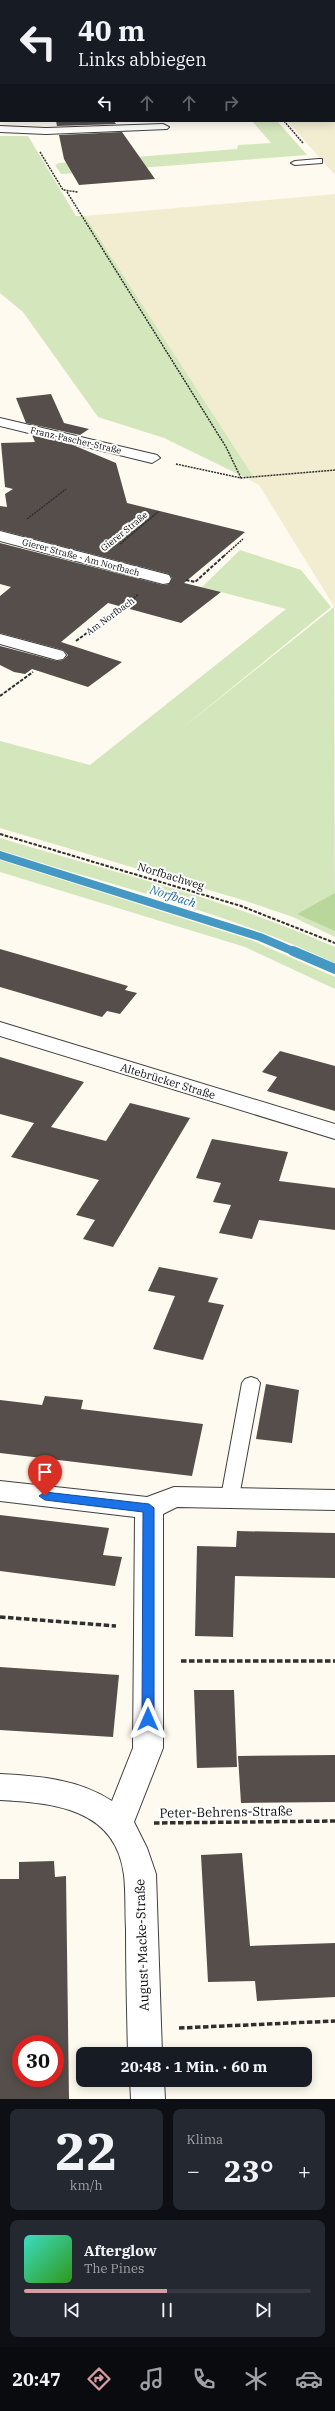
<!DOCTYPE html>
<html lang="de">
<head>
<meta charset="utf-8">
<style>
  :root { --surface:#171b24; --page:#242831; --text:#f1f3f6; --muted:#9ea1a6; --line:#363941; --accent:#d69ba3 }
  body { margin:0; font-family:"IBM Plex Serif",serif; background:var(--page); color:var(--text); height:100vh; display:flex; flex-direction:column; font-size:15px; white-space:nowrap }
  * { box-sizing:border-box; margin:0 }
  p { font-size:13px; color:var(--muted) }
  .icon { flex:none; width:22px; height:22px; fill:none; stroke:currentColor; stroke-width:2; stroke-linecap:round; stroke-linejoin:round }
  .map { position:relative; height:2099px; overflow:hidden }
  .side { display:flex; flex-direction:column; gap:10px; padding:10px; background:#0d0f14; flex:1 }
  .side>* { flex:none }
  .guide { position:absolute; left:0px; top:0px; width:335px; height:122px; box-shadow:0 2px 10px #0003; background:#171b24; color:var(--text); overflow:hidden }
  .speed { position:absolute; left:12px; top:2035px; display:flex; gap:8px; font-size:20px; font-weight:700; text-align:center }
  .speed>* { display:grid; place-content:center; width:52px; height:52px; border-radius:50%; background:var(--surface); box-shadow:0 2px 10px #0003; line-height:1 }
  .speed .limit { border:6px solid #d22; background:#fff; color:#111 }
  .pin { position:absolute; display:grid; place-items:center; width:34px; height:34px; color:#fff; margin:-41px -17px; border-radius:50% 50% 50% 0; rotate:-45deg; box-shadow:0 0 4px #0007 }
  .pin .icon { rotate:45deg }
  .me { position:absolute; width:44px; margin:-22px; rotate:0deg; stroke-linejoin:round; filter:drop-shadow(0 0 3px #0008) }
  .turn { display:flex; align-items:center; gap:14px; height:84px; padding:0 12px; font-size:18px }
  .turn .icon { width:52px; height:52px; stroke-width:2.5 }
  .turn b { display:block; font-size:28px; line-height:34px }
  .lanes { display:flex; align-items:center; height:38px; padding:0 12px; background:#0003; justify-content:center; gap:20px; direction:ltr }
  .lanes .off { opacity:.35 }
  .big { font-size:30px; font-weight:800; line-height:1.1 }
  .side .widget { flex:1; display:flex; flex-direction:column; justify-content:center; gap:6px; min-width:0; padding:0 14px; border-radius:8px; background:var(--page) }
  .side .dial { align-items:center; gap:0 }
  .dial b { font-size:52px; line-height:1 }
  .song { display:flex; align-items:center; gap:12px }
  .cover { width:48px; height:48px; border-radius:6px; background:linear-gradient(135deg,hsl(170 70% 55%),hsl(110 70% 35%)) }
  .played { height:4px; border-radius:2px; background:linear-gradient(90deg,var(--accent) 50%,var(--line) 50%) }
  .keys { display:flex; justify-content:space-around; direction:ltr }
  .heat { display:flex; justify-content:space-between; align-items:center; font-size:22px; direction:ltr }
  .side .tiles { flex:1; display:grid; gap:10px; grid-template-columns:1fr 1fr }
  .widget:last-child { grid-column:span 2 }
  .trip { position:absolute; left:76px; top:2047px; width:236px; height:40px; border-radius:8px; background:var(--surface); box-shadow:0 2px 10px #0003; font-weight:800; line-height:40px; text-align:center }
  .dock { display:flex; height:64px; justify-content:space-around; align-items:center; background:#090b0e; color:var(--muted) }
  .dock .icon { width:28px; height:28px }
  .dock .selected { color:var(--accent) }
  .dock b { font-size:18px; color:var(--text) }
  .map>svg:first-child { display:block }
  .farmland { fill:#f2edd1 }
  .green { fill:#d4e6bb }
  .forest { fill:#b9d69b }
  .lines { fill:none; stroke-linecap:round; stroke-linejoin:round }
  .stream-far1 { stroke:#4399c4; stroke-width:8 }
  .stream { stroke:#4399c4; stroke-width:10 }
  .building { fill:#554e4a; fill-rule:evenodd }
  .service-casing { stroke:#404040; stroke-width:2 }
  .minor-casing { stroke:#404040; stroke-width:2 }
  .path-far2 { stroke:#2f2f2f; stroke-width:1.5; stroke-dasharray:2 1; stroke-linecap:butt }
  .path-far1 { stroke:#2f2f2f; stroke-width:2; stroke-dasharray:3.5 1.5; stroke-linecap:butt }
  .path { stroke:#2f2f2f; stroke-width:3.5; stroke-dasharray:5.5 2.5; stroke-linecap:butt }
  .service { fill:#fff; fill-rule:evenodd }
  .minor { fill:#fff; fill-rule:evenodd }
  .route { fill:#1a73e8; stroke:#114b97 }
  .labels { text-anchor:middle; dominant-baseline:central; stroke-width:4; stroke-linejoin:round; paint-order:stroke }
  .far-street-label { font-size:9px; fill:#0d0d0d; stroke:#fff }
  .street-label { font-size:11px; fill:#0d0d0d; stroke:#fff }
  .water-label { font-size:12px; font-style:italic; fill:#1f6a97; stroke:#fff }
  .near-street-label { font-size:13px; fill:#0d0d0d; stroke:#fff }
</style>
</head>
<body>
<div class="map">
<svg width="335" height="2099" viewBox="0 0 335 2099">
  <rect width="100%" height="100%" fill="#fefaef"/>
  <!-- farmland -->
  <path class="farmland" d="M 180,0 L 335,0 L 335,106 L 334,1 Z
    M 334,109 L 335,109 L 335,175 L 287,121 L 334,121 Z
    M 335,194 L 335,608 L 259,485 L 244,477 L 253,476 L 85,216 Z"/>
  <!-- green -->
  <path class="green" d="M 252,121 L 277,121 L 307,155 L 61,174 L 55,165 L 59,163 L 237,149 L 238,145 L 271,143 Z
    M 0,136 L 28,136 L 76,216 L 85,216 L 253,476 L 244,477 L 164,438 L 98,417 L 23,312 L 0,293 Z
    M 240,550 L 301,570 L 331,607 L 175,734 L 334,607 L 335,937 L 293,917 L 246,901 L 0,828 L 0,741 L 90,765 L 286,609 L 202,587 Z
    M 0,838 C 112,872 227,899 335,947 L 335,963 C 228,912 112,886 0,850 Z
    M 0,860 L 251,940 L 335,977 L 335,989 L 245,947 L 0,872 Z"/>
  <!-- forest -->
  <path class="forest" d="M 335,893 L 335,931 L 297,914 Z"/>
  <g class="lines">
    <!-- stream-far1 -->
    <path class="stream-far1" d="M 0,855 L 260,937 L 295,952"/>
    <!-- stream -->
    <path class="stream" d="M 293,951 L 335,969"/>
  </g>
  <!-- building -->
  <path class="building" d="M 56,121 L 114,121 L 116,124 L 57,126 Z
    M 122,132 L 155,179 L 79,185 L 64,159 L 59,135 Z
    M 51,394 L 64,423 L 89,429 L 80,435 L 26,423 L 16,398 Z
    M 32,435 L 73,445 L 116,463 L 127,503 L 245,532 L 184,583 L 221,592 L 181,623 L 108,603 L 61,642 L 122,662 L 88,687 L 32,669 L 25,674 L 14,672 L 0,665 L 0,646 L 57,661 L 63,660 L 68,655 L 63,650 L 0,633 L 0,596 L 11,587 L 0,584 L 0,543 L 163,585 L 169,584 L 172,578 L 169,574 L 0,530 L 0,506 L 7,507 L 5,494 L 13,489 L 5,487 L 1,443 L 35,442 Z
    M 0,949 L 128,986 L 125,990 L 137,993 L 120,1014 L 107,1011 L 102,1017 L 0,987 Z
    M 280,1051 L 335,1066 L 335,1111 L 267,1091 L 277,1077 L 262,1072 Z
    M 0,1057 L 84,1082 L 51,1127 L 106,1141 L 130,1103 L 190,1118 L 113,1247 L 83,1239 L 95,1220 L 76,1215 L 99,1180 L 11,1157 L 34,1123 L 0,1114 Z
    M 212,1139 L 288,1152 L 279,1181 L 335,1188 L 335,1230 L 259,1220 L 252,1239 L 219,1233 L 231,1205 L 213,1202 L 221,1183 L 196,1178 Z
    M 159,1267 L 218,1278 L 208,1302 L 224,1305 L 203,1360 L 153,1349 L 175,1296 L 148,1291 Z
    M 266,1384 L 299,1390 L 292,1443 L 256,1439 Z
    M 45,1396 L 83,1400 L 81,1409 L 203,1424 L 192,1476 L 0,1453 L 0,1400 L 42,1405 Z
    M 0,1515 L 109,1528 L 103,1555 L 122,1557 L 115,1586 L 0,1571 Z
    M 237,1531 L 335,1533 L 335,1578 L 235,1576 L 233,1637 L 195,1636 L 197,1546 L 236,1547 Z
    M 0,1667 L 119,1675 L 113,1737 L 0,1730 Z
    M 194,1690 L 234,1690 L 237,1767 L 197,1768 Z
    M 335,1755 L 335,1802 L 241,1803 L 238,1756 Z
    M 242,1853 L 250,1946 L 335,1943 L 335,1997 L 257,2001 L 255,1981 L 208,1982 L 201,1855 Z
    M 54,1861 L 55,1877 L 66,1876 L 69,2099 L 0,2099 L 0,1879 L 19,1879 L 19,1862 ZM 21,2044 L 55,2044 L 55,2078 L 21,2078 Z"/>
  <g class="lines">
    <defs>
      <path id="service" d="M 319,159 L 322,159 L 322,163 L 295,165 L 291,163 L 295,161 Z
        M 251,1377 L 257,1379 L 260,1383 L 239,1497 L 237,1502 L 230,1504 L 223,1502 L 221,1497 L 242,1383 L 245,1379 Z"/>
      <path id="minor" d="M 0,30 L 1,30 L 1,36 L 0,36 Z
        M 163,124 L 169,127 L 167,129 L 46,134 L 0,132 L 0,126 L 46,128 Z
        M 0,418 L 157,455 L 160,458 L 152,463 L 0,426 Z
        M 0,531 L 169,575 L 171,579 L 169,583 L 163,584 L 0,541 Z
        M 0,634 L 63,651 L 66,655 L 63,659 L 57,660 L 0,644 Z
        M 0,1022 L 335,1124 L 335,1139 L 0,1036 Z
        M 0,1481 L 147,1497 L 174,1487 L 335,1490 L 335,1510 L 177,1507 L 163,1514 L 163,1748 L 134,1822 L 147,1848 L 156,1874 L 162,2054 L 128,2054 C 127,2012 126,1971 126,1929 C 125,1912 126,1893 124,1875 C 116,1808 53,1803 0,1800 L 0,1774 C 39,1776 78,1779 112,1801 L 133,1748 L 135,1517 L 0,1501 Z
        M 130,2080 L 164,2080 L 165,2099 L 131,2099 Z"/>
    </defs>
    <!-- service casing -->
    <use href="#service" class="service-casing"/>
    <!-- minor casing -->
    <use href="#minor" class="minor-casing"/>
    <!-- path-far2 -->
    <path class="path-far2" d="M 284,121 L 303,143
      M 40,152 L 63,190 L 78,192
      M 67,192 L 226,447 L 241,478
      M 176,464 L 241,478 L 335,470
      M 27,519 L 66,489
      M 120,544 L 159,511
      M 224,556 L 243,539"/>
    <!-- path-far1 -->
    <path class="path-far1" d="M 186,580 L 195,582 L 225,555
      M 76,641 L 138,595
      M 0,696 L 33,672
      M 0,834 L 241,906 L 335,943"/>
    <!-- path -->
    <path class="path" d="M 0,1617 L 116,1626
      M 181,1661 L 335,1661
      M 154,1823 L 335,1821
      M 179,2028 L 335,2021"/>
    <!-- service -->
    <use href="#service" class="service"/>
    <!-- minor -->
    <use href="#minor" class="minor"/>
  </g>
  <!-- route -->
  <path class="route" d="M 45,1492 L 149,1504 L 154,1508 L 154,1719 L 153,1722 L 148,1724 L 142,1719 L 143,1512 L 45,1500 L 39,1496 Z"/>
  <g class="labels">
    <!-- far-street labels -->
    <g class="far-street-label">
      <text transform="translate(76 440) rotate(13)">Franz-Pascher-Straße</text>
      <text transform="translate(124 531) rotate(-39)">Gierer Straße</text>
      <text transform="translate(81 557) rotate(15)">Gierer Straße - Am Norfbach</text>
      <text transform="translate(110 616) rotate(-36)">Am Norfbach</text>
    </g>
    <!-- street labels -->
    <g class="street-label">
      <text transform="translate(171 876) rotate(17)">Norfbachweg</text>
      <text transform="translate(168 1081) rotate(17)">Altebrücker Straße</text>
    </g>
    <!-- water labels -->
    <g class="water-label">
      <text transform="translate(173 896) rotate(18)">Norfbach</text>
    </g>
    <!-- near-street labels -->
    <g class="near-street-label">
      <text transform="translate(226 1812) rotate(-1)">Peter-Behrens-Straße</text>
      <text transform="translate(142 1945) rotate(-92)">August-Macke-Straße</text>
    </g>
  </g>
</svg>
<div class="speed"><div class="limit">30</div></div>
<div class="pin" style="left:45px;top:1496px;background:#d93025"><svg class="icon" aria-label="arrive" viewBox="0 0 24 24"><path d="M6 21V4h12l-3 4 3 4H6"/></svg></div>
<svg class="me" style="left:148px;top:1719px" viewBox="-20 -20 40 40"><path d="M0-17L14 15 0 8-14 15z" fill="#1a73e8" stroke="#fff" stroke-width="4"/></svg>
<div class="trip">20:48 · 1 Min. · 60 m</div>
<div class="guide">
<div class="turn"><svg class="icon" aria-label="left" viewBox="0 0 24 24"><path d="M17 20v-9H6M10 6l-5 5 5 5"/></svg><div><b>40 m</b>Links abbiegen</div></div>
<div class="lanes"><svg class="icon" aria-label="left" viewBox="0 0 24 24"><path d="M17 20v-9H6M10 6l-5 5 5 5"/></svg><svg class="icon off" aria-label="ahead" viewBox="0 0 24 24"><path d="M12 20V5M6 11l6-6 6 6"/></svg><svg class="icon off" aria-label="ahead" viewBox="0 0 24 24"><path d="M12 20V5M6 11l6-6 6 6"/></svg><svg class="icon off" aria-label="right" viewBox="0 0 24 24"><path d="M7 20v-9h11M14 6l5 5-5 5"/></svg></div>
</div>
</div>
<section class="side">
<div class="tiles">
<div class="widget dial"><b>22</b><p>km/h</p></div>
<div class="widget"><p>Klima</p>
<div class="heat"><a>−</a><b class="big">23°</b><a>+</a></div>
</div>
<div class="widget">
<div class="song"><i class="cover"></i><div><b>Afterglow</b><p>The Pines</p></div></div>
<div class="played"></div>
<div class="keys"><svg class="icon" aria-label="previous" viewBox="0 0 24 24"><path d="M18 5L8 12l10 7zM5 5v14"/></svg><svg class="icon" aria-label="pause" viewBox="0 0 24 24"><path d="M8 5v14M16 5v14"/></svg><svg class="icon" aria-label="next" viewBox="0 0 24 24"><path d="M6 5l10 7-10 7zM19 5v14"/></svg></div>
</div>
</div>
</section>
<nav class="dock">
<b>20:47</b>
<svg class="icon selected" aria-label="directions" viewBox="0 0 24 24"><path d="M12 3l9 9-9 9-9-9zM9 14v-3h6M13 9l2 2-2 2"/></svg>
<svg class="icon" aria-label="music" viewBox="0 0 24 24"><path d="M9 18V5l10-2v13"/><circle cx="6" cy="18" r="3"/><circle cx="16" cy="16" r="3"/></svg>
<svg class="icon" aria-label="phone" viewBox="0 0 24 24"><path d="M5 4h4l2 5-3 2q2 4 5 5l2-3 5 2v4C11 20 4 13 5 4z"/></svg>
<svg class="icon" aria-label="climate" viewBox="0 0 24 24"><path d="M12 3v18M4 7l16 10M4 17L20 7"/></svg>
<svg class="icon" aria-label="car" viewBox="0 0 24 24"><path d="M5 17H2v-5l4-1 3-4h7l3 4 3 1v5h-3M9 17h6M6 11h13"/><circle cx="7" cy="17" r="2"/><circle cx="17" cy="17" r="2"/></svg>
</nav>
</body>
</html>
